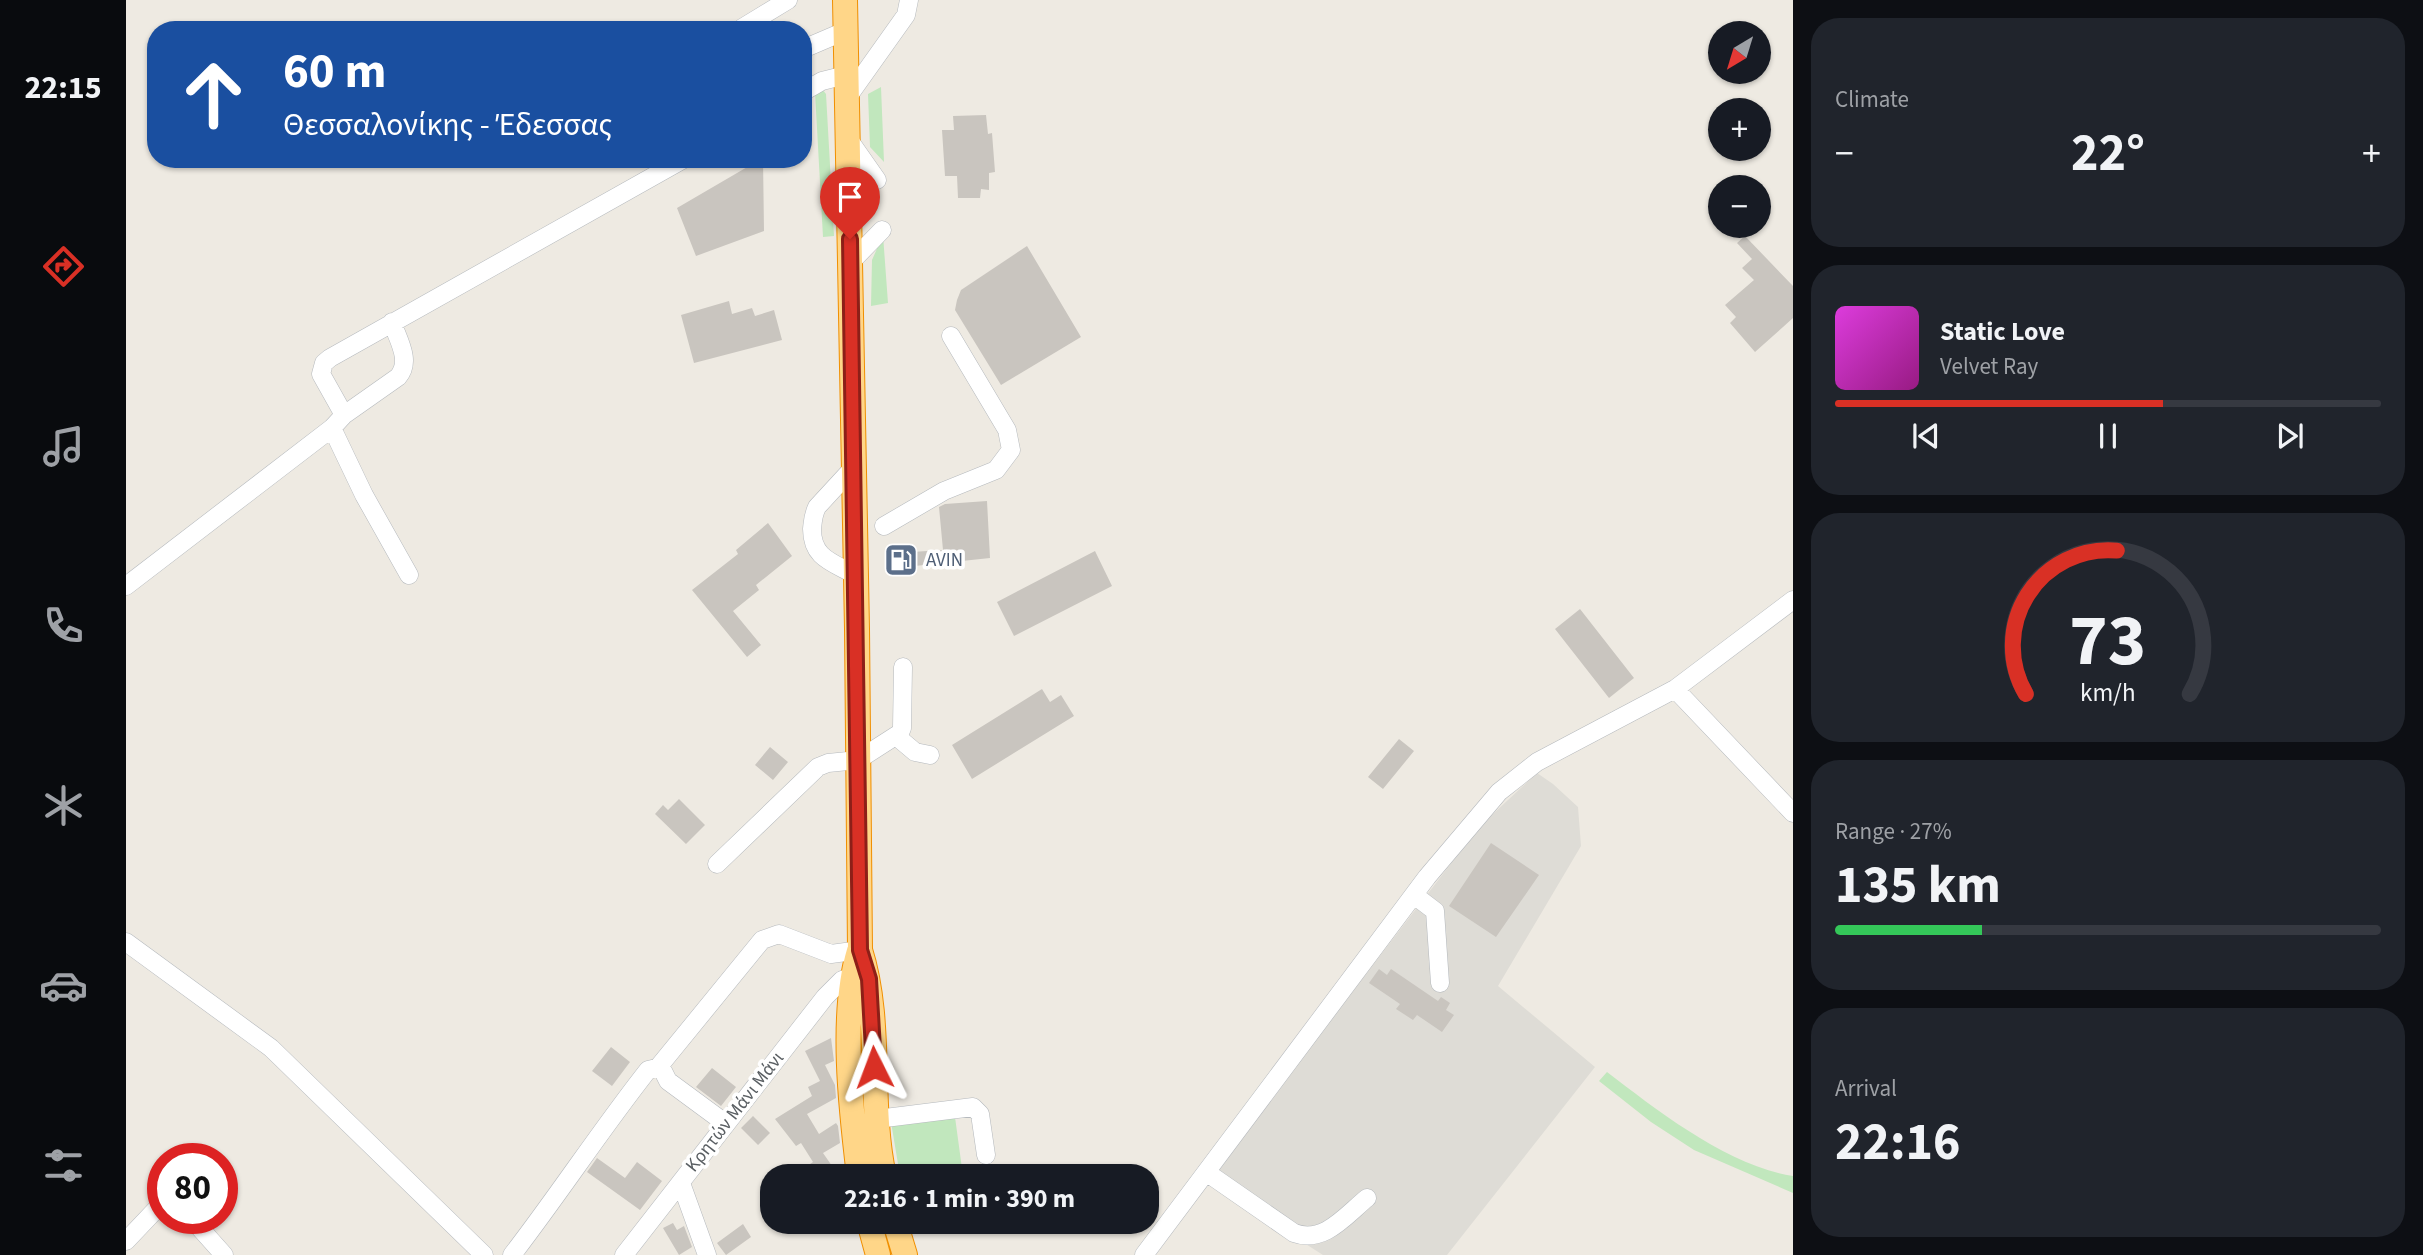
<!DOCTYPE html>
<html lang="en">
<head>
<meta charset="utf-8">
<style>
  :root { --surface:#171b24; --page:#20242c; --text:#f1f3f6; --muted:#9ea1a6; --line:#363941; --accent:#d93025 }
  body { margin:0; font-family:"Source Sans 3",sans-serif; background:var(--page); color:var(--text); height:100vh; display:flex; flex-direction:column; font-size:26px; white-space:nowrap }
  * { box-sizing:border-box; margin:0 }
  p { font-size:23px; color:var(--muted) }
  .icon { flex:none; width:38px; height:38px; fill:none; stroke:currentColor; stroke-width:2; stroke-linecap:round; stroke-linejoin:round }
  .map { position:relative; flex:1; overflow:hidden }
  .sheet { display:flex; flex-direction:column; gap:18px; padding:18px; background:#0d0f14; width:630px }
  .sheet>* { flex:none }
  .top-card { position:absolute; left:21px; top:21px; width:665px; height:147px; border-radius:28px; box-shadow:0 2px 5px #0004; background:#1a4fa0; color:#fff; overflow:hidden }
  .needle { width:46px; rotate:218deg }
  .tools { position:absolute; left:1582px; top:21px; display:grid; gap:14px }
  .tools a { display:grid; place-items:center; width:63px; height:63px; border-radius:50%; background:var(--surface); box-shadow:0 2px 5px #0004; font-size:35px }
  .speed { position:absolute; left:21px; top:1143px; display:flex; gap:14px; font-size:35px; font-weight:700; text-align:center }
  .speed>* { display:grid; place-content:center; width:91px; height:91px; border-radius:50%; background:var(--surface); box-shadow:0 2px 5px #0004; line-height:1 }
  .speed .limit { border:10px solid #d22; background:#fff; color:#111 }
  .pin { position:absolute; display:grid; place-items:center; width:60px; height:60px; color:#fff; margin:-72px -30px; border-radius:50% 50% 50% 0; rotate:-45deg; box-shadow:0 0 7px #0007 }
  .pin .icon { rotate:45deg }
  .me { position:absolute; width:77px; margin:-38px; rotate:357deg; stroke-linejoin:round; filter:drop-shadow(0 0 5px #0008) }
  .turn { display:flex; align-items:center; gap:24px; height:147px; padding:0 21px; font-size:32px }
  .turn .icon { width:91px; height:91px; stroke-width:2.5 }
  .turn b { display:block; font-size:49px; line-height:60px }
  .big { font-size:52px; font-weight:700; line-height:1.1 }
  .sheet .tile { flex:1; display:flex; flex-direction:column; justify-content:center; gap:10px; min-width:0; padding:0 24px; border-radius:28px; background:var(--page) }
  .sheet .dial { align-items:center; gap:0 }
  .dial svg { height:182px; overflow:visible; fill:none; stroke:var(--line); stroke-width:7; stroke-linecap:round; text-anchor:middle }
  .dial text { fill:var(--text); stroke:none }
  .song { display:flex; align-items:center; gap:21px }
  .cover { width:84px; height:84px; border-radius:10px; background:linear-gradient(135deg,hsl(300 70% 55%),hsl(310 70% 35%)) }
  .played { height:7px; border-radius:4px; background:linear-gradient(90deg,var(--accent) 60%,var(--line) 60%) }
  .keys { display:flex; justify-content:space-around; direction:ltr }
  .heat { display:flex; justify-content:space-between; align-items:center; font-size:38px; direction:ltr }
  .charge { height:10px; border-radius:5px; background:linear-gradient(90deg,#34c759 27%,var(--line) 0) }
  .trip { position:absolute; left:634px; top:1164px; width:399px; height:70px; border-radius:28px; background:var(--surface); box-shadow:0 2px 5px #0004; font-weight:700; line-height:70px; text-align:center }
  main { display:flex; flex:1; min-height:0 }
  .dock { display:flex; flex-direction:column; width:126px; justify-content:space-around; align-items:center; background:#090b0e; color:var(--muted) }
  .dock .icon { width:49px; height:49px }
  .dock .selected { color:var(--accent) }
  .dock b { font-size:32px; color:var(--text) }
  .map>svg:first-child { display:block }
  .industrial { fill:#dedcd6 }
  .green { fill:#c1e7bd }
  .building { fill:#c9c5bf }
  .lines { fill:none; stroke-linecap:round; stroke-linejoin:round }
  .minor-casing { stroke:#b5b9bd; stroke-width:19 }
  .highway-casing { stroke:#f08f00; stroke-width:26 }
  .minor { stroke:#fff; stroke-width:18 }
  .highway { stroke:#ffd688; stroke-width:24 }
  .route-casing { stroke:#8d1f18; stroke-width:18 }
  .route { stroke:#d93025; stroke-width:12 }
  .labels { text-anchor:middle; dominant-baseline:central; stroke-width:7; stroke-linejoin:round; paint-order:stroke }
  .service-label { font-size:19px; fill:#4e5e75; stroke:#fff; text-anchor:start }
  .street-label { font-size:19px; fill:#5a5f63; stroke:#fff }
</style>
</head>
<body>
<main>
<nav class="dock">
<b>22:15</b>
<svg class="icon selected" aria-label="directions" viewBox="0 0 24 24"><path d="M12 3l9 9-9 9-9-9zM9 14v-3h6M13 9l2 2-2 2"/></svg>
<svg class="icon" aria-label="music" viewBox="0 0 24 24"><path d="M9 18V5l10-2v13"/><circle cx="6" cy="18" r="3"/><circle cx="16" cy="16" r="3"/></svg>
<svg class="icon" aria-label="phone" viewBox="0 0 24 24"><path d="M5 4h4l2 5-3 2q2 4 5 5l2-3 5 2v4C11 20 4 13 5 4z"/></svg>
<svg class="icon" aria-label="climate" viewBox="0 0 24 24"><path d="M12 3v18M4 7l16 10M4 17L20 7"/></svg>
<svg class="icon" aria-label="car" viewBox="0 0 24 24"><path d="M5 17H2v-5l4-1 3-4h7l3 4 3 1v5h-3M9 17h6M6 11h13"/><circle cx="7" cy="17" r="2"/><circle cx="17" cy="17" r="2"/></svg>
<svg class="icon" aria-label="filters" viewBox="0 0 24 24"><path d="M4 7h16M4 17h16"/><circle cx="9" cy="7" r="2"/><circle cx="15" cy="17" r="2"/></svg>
</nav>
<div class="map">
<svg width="1667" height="1255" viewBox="0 0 1667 1255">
  <rect width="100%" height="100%" fill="#eeeae2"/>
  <!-- industrial -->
  <path class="industrial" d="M 1411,773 L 1427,784 L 1452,807 L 1455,846 L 1372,986 L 1469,1067 L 1321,1255 L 1197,1255 L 1081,1181 L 1353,827 Z"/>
  <!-- green -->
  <path class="green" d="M 755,87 L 758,162 L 744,147 L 742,94 Z
    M 696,89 L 700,94 L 708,236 L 697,237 L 689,92 Z
    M 757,235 L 762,303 L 745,306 L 746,260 Z
    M 1481,1072 C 1532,1111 1602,1166 1667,1176 L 1667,1193 L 1568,1150 L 1525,1122 L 1473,1081 Z
    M 829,1117 L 837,1176 L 774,1176 L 765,1122 Z"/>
  <!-- building -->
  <path class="building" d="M 860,115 L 862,134 L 866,133 L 869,172 L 863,173 L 863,190 L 855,189 L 854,198 L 832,198 L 831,176 L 819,176 L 816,130 L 828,130 L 827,116 Z
    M 635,159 L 637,159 L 638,231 L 570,256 L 551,208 Z
    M 1619,236 L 1667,286 L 1667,318 L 1629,352 L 1604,323 L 1610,317 L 1599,305 L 1628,280 L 1616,268 L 1626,259 L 1611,243 Z
    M 901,246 L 955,337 L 875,385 L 829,310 L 831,300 L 835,290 Z
    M 603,301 L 606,314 L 626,308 L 629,316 L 648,310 L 656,340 L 568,363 L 555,315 Z
    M 861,501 L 864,558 L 770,568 L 770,553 L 817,550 L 813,507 L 819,504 Z
    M 642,523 L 666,556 L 630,585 L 633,590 L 607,611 L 635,645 L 621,657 L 566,590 L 612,554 L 610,550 Z
    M 969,551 L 986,586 L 888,636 L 871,602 Z
    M 1454,609 L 1508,678 L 1483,698 L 1429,629 Z
    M 916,689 L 924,702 L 935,695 L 948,716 L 846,779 L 826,745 Z
    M 1273,739 L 1288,751 L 1257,789 L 1242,777 Z
    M 644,747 L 662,762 L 647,780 L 629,765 Z
    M 553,799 L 579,825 L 560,844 L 529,814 L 537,805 L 542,810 Z
    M 1365,843 L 1413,875 L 1370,937 L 1323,906 Z
    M 1253,969 L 1261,975 L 1265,969 L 1312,1001 L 1315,997 L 1324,1003 L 1320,1010 L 1328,1015 L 1316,1032 L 1291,1015 L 1287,1020 L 1270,1009 L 1274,1004 L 1243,983 Z
    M 705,1038 L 708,1061 L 699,1065 L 709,1085 L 710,1098 L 681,1114 L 693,1134 L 710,1123 L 712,1126 L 714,1143 L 697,1153 L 713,1176 L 666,1176 L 687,1162 L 675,1143 L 670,1146 L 649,1119 L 686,1096 L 682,1087 L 694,1081 L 679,1051 Z
    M 485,1047 L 504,1062 L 486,1086 L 466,1071 Z
    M 586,1068 L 610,1087 L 595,1106 L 570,1087 Z
    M 627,1116 L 644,1133 L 632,1145 L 615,1128 Z
    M 471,1158 L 499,1178 L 511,1162 L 536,1181 L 514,1210 L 461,1172 Z
    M 547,1223 L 551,1230 L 558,1226 L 566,1247 L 553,1255 L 537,1228 Z
    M 617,1224 L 625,1237 L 600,1255 L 591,1243 Z"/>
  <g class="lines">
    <defs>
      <path id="minor" d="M 616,28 L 662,0
        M 677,49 L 719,31
        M 677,92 L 696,81 L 720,75
        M 721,98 L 780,15 L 783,0
        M 723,140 L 751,180
        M 724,263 L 756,230
        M 218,415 L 195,374 L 198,363 L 204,358 L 558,159
        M 206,428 L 238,495 L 283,575
        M 726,469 L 691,507 C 687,515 687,520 686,529 C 686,558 706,562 729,575
        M 758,526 L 818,491 L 870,470 L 885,450 L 881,430 L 825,336
        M 0,586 L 206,428 L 218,415 L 272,377 C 286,361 272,340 266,322
        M 1549,689 L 1667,813
        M 770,736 L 789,752 L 804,755
        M 591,864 L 692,767 L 702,763 L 732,760 L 774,733 L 776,728 L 777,667
        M 1288,895 L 1309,911 L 1314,983
        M 0,942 L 145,1048 L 358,1255
        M 751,1119 L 847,1107 L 854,1114 L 860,1155
        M 599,1123 L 542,1081 L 534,1065 L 636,940 L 653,934 L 705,954 L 734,950
        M 1080,1172 L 1168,1233 C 1198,1244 1219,1216 1241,1198
        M 555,1183 L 581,1255
        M 65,1218 L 98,1255
        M 0,1241 L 37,1202
        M 386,1255 C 433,1194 474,1131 522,1070 L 535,1067
        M 498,1255 L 699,997 L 716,980 L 726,976
        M 1018,1255 L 1301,877 L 1373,792 L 1411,762 L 1549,689 L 1667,600"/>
      <path id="highway" d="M 719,0 L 731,629 L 734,950 C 757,1022 742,1102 758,1176
        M 733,1176 C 725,1110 714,1014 733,951
        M 743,1222 L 752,1255
        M 769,1222 L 779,1255"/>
    </defs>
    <!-- minor casing -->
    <use href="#minor" class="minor-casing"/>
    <!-- highway casing -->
    <use href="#highway" class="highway-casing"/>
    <!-- minor -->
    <use href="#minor" class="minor"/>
    <!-- highway -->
    <use href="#highway" class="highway"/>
  </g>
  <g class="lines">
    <defs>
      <path id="route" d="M 724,239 L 734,950 L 743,979 L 748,1067"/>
    </defs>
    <!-- route casing -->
    <use href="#route" class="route-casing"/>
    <!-- route -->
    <use href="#route" class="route"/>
  </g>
  <!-- icons -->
  <defs>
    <symbol id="fuel-square" viewBox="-11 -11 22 22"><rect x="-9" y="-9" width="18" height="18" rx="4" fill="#5c6f8a" stroke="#fff"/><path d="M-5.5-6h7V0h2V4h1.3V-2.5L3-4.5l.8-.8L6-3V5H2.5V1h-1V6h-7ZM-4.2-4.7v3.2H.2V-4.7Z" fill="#fff"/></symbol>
  </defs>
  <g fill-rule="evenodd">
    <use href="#fuel-square" x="756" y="541" width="38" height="38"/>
  </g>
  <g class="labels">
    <!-- service labels -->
    <g class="service-label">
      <text x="800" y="560">AVIN</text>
    </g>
    <!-- street labels -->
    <g class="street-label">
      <text transform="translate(609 1112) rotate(-52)">Κρητών Μάνι Μάνι</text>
    </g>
  </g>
</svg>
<div class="tools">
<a><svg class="needle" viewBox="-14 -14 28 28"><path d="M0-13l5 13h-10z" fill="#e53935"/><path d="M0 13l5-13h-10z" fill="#9ea1a6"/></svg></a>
<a>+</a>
<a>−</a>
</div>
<div class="speed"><div class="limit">80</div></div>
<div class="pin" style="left:724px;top:239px;background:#d93025"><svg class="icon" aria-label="arrive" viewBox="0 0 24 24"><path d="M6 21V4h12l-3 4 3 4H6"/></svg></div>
<svg class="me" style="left:748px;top:1067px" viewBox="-20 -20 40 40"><path d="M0-17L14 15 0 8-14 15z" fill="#d93025" stroke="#fff" stroke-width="4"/></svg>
<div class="trip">22:16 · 1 min · 390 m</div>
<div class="top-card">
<div class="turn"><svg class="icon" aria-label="ahead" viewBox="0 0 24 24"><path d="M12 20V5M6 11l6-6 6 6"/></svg><div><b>60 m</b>Θεσσαλονίκης - Έδεσσας</div></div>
</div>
</div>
<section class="sheet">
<div class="tile"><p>Climate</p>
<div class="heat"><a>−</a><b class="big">22°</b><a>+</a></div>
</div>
<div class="tile">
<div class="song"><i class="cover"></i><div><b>Static Love</b><p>Velvet Ray</p></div></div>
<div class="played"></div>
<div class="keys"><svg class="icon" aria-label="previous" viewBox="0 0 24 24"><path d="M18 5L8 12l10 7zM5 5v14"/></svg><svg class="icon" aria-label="pause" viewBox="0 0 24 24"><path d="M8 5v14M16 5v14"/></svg><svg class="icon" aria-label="next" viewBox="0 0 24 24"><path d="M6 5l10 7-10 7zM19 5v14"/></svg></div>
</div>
<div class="tile dial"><svg viewBox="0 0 100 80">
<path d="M14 69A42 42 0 1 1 86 69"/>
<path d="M14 69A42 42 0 0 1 54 6" stroke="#d93025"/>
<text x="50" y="56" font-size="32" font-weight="700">73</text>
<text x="50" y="72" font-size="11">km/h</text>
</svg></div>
<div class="tile"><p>Range · 27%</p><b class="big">135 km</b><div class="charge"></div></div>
<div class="tile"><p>Arrival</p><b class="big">22:16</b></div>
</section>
</main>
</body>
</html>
